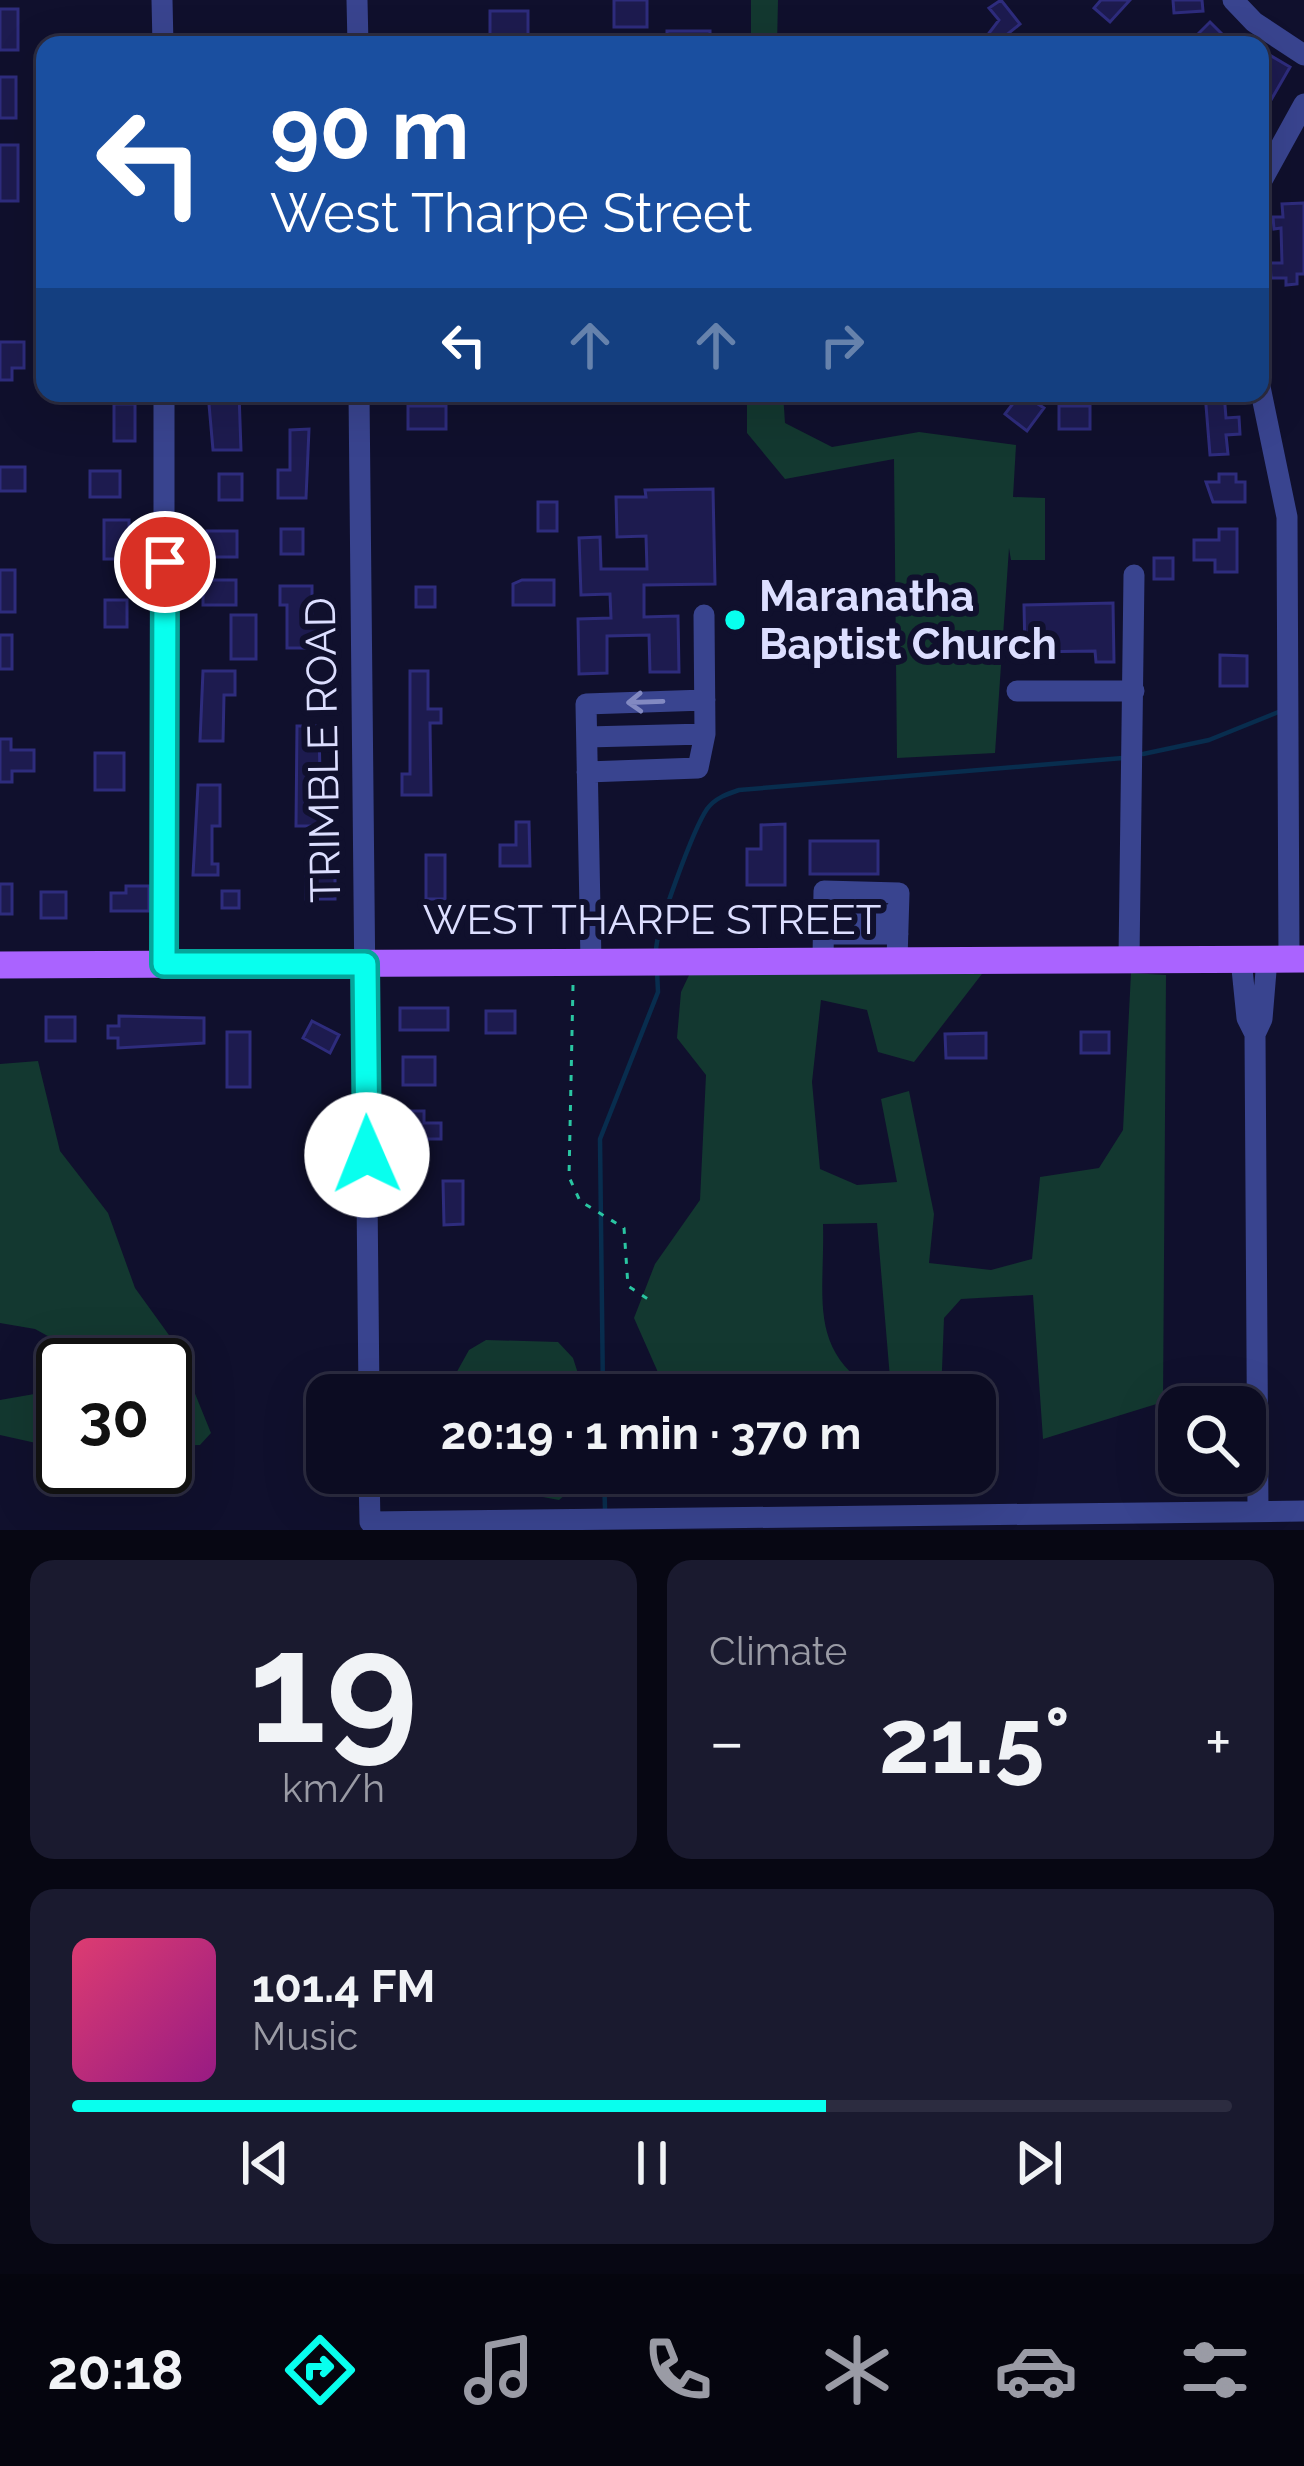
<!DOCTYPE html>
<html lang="en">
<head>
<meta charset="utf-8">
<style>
  :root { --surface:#0c0c22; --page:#1a1a2f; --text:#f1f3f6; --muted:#9a9ba5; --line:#2c2c40; --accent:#08ffee }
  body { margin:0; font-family:Raleway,sans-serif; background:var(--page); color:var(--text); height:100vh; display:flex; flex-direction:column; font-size:45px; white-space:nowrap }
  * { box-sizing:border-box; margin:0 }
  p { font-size:39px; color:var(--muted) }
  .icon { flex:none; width:66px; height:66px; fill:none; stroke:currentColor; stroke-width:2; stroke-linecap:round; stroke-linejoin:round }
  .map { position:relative; height:1530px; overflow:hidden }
  .panel { display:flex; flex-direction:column; gap:30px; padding:30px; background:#070713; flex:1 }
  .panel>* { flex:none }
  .guide { position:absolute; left:36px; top:36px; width:1233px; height:366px; border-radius:24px; box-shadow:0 12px 48px #0002,0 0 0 3px var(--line); background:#1a4fa0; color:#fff; overflow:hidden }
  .buttons { position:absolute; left:1158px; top:1386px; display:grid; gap:24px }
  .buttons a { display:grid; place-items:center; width:108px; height:108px; border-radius:24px; background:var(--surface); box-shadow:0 12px 48px #0002,0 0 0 3px var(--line); font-size:60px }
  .speed { position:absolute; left:36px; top:1338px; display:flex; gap:24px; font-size:60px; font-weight:700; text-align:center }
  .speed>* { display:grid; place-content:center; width:156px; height:156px; border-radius:50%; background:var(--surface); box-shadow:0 12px 48px #0002,0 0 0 3px var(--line); line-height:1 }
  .speed .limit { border:6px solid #111; border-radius:18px; background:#fff; color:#111 }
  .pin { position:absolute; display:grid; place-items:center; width:102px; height:102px; color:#fff; margin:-51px; border:6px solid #fff; border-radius:50%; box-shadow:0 3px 12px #0007 }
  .me { position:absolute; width:132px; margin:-66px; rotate:359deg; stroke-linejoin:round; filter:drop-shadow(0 0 9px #0008) }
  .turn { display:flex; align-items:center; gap:42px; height:252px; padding:0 36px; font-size:54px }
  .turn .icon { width:156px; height:156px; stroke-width:2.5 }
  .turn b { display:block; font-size:84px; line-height:102px }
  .lanes { display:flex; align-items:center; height:114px; padding:0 36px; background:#0003; justify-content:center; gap:60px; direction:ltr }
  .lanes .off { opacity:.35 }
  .big { font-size:90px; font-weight:700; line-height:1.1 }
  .panel .tile { flex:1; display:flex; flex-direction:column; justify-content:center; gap:18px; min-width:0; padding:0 42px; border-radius:24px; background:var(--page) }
  .panel .dial { align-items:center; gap:0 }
  .dial b { font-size:156px; line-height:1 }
  .song { display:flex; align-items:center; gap:36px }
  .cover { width:144px; height:144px; border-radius:18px; background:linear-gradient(135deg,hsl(340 70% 55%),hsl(310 70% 35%)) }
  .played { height:12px; border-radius:6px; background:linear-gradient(90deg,var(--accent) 65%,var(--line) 65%) }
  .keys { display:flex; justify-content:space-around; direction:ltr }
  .heat { display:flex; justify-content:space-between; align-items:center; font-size:66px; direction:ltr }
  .panel .tiles { flex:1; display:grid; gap:30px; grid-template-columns:1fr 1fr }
  .tile:last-child { grid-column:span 2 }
  .trip { position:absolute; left:306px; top:1374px; width:690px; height:120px; border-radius:24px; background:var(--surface); box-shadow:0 12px 48px #0002,0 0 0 3px var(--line); font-weight:700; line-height:120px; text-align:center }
  .menu { display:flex; height:192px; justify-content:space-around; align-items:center; background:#05050e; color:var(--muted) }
  .menu .icon { width:84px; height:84px }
  .menu .selected { color:var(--accent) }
  .menu b { font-size:54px; color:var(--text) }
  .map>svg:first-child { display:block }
  .green { fill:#133830 }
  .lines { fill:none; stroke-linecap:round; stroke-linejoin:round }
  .stream { stroke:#082d4e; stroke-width:4.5 }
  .building { fill:#1d1b4f; stroke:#2e2c7d; stroke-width:3 }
  .path { stroke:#2ac6a2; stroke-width:3; stroke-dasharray:6 9; stroke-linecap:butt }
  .minor { stroke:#39448f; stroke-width:21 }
  .major { stroke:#aa63ff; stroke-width:27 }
  .oneway { stroke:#8289c1 }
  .route-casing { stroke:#05a69b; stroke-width:30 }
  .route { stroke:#08ffee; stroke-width:21 }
  .poi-dot { fill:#08ffee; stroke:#10102d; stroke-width:4.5 }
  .labels { text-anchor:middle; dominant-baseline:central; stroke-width:12; stroke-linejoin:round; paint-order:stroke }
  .poi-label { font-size:42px; font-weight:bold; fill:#dcdeff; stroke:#10102d; text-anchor:start }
  .street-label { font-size:42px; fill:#dcdeff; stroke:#10102d }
</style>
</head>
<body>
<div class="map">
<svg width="1304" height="1530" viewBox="0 0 1304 1530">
  <rect width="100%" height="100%" fill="#10102d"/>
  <!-- green -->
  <path class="green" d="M 751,0 L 778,0 L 777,45 L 751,45 Z
    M 747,393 L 783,393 L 785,423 L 832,447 L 919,432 L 1016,445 L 1013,497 L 1045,498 L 1045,560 L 1011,560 L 1009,548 L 995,753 L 897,758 L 894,459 L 785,479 L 747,433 Z
    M 985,970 L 914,1062 L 878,1052 L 867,1010 L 821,1000 L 812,1082 L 820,1169 L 857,1185 L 897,1182 L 881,1099 L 909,1091 L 934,1214 L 929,1263 L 991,1270 L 1032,1259 L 1040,1177 L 1099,1168 L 1123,1130 L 1131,973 L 1166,975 L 1163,1402 L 1043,1439 L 1033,1295 L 961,1299 L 944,1318 L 941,1395 L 920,1395 L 890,1378 L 877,1223 L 823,1224 C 825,1300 806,1353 882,1395 L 668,1395 L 634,1318 L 655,1264 L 700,1200 L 706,1075 L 677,1038 L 681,992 L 691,971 Z
    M 38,1061 L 60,1151 L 108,1213 L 135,1288 L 174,1342 L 211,1433 L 200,1445 L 165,1446 L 165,1365 L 88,1365 L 88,1358 L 35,1329 L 0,1323 L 0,1064 Z
    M 486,1340 L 558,1342 L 573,1358 L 585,1395 L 444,1395 L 469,1350 Z
    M 63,1389 L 63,1449 L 0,1435 L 0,1400 Z
    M 485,1473 L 586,1473 L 586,1477 L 559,1500 L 506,1490 L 488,1481 Z"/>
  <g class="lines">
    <!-- stream -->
    <path class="stream" d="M 1143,754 L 1209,740 L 1281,711
      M 656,951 C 656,929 694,828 707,809 C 715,798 727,794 739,790 L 1123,758
      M 603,1395 L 600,1139 L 658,992 L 657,971
      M 604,1473 L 605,1509"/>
  </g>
  <!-- building -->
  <path class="building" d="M 614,0 L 647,0 L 647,27 L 614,27 Z
    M 1001,0 L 1020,24 L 994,45 L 980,45 L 999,20 L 989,8 Z
    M 1101,0 L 1130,0 L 1110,22 L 1094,8 Z
    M 1173,0 L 1202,0 L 1203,11 L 1174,13 Z
    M 0,9 L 18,9 L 18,50 L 0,50 Z
    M 490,11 L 528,11 L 528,45 L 490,45 Z
    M 1210,22 L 1224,36 L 1216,45 L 1187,45 Z
    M 667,31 L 710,31 L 710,45 L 667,45 Z
    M 1268,54 L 1290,67 L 1260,119 L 1260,69 Z
    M 0,77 L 16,77 L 16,118 L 0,118 Z
    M 0,145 L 18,145 L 18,201 L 0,201 Z
    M 1304,203 L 1304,274 L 1297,274 L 1297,284 L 1286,285 L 1286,278 L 1271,278 L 1270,263 L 1282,263 L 1281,228 L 1274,229 L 1273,217 L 1283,217 L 1282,204 Z
    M 0,342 L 24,342 L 24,368 L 12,368 L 12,380 L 0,380 Z
    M 208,393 L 239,393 L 241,450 L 213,450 Z
    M 1021,393 L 1044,408 L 1027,431 L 1005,414 Z
    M 1205,393 L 1224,393 L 1226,418 L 1239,417 L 1240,434 L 1226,435 L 1228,454 L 1210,455 Z
    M 114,404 L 135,404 L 135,441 L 114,441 Z
    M 408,406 L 446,406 L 446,429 L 408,429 Z
    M 1059,406 L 1090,406 L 1090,429 L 1059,429 Z
    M 309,429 L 306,498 L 278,498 L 278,470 L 290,470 L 290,430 Z
    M 0,467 L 25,467 L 25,491 L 0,491 Z
    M 90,471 L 120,471 L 120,497 L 90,497 Z
    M 219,474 L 242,474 L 242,500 L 219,500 Z
    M 1219,474 L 1236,474 L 1236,482 L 1245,482 L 1245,502 L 1213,502 L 1206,482 L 1219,482 Z
    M 713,489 L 715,584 L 644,585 L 644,617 L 678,616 L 679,672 L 650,672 L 649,635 L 607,636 L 607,673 L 579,674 L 578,619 L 611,618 L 610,594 L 581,595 L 579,538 L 600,537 L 601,569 L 647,569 L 646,536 L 617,537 L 616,497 L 646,497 L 645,490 Z
    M 538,502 L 557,502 L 557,531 L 538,531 Z
    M 104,520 L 129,520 L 129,559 L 104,559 Z
    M 281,529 L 303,529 L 303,554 L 281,554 Z
    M 1219,529 L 1237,529 L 1237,572 L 1215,572 L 1215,560 L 1194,560 L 1194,540 L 1219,540 Z
    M 207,531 L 237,531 L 237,557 L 207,557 Z
    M 1154,558 L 1173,558 L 1173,579 L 1154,579 Z
    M 0,570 L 15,570 L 15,612 L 0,612 Z
    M 203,580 L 236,580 L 236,605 L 203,605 Z
    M 522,580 L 554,580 L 554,605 L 513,605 L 513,584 Z
    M 280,586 L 312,586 L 312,625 L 320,625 L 320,648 L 287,648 L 287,605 L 280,605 Z
    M 416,587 L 435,587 L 435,607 L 416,607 Z
    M 105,600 L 127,600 L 127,627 L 105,627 Z
    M 1113,603 L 1114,662 L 1096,662 L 1095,651 L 1025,652 L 1024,605 Z
    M 231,615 L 256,615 L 256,659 L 231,659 Z
    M 0,635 L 12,635 L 12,669 L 0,669 Z
    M 1220,655 L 1247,656 L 1247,686 L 1220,686 Z
    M 203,671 L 235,671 L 235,695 L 224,695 L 223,741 L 200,741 Z
    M 410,671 L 428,671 L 428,709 L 441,709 L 441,723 L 430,723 L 431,795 L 402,795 L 402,774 L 410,774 Z
    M 297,726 L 319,726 L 321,826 L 296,826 Z
    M 0,739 L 11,739 L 11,750 L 34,750 L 34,771 L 12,771 L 12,782 L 0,782 Z
    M 95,753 L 124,753 L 124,790 L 95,790 Z
    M 198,785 L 220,785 L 220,826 L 212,826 L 212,864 L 218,864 L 218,875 L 193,875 Z
    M 516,822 L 529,822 L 530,866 L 500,866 L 500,845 L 516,845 Z
    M 785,824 L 785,885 L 747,885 L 747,849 L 761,849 L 761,825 Z
    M 810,841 L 878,841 L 878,874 L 810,874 Z
    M 426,855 L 445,855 L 445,899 L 426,899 Z
    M 306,874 L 335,874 L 335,899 L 306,899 Z
    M 0,884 L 12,884 L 12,914 L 0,914 Z
    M 126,886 L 149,886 L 149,911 L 111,911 L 111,893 L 126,893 Z
    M 222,891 L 239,891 L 239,908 L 222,908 Z
    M 41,892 L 66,892 L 66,918 L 41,918 Z
    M 400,1008 L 448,1008 L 448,1030 L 400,1030 Z
    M 486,1011 L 515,1011 L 515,1033 L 486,1033 Z
    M 119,1016 L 204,1018 L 204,1043 L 118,1048 L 118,1038 L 108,1038 L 108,1026 L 119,1026 Z
    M 46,1017 L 75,1017 L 75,1041 L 46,1041 Z
    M 312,1021 L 339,1035 L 330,1053 L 303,1038 Z
    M 227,1032 L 250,1032 L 250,1087 L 227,1087 Z
    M 1081,1032 L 1109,1032 L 1109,1053 L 1081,1053 Z
    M 986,1033 L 986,1058 L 946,1058 L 945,1034 Z
    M 403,1057 L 435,1057 L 435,1085 L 403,1085 Z
    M 403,1111 L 424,1111 L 424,1123 L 441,1123 L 441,1139 L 425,1139 L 425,1158 L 404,1158 Z
    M 443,1181 L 463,1181 L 463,1224 L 444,1225 Z"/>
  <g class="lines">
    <!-- path -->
    <path class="path" d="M 573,985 L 569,1177 L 580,1201 L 624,1228 L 628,1286 L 651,1301"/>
    <!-- minor -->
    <path class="minor" d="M 162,0 L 163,45
      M 357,0 L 358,45
      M 1233,0 L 1254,22 L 1304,55
      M 1260,184 L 1304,104
      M 1260,387 L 1287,517 L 1289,959
      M 359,393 L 369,1395
      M 1017,691 L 1134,691
      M 587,737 L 705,734
      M 587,772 L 698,768 L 705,734 L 704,615
      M 824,914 L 898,915
      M 823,934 L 898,934
      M 1129,958 L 1134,575
      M 1241,959 L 1247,1018 L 1255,1034
      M 823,960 L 824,891 L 899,893 L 897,960
      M 591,962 L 586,704 L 705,700
      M 164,964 L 164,393
      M 369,1473 L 370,1522 L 1304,1511
      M 1258,1511 L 1255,1034 L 1262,1019 L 1267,959"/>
    <!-- major -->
    <path class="major" d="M 0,965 L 1304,959"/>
  </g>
  <!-- one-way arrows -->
  <defs><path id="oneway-shaft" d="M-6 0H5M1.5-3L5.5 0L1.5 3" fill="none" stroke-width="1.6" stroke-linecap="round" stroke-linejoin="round" transform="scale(3)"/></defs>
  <use class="oneway" href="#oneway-shaft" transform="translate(645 702) rotate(178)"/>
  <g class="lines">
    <defs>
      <path id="route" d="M 165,562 L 164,964 L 365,964 L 367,1155"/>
    </defs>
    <!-- route casing -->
    <use href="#route" class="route-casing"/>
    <!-- route -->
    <use href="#route" class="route"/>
  </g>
  <!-- markers -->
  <circle class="poi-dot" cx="735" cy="620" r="12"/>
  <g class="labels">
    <!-- poi labels -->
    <g class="poi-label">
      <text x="759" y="596">Maranatha<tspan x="759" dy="48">Baptist Church</tspan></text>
    </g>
    <!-- street labels -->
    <g class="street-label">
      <text transform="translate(323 750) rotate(-91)">TRIMBLE ROAD</text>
      <text x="652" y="919">WEST THARPE STREET</text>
    </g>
  </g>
</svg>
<div class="buttons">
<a><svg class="icon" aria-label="search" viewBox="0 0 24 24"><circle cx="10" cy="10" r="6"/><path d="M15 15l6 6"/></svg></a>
</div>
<div class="speed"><div class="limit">30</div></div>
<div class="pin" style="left:165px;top:562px;background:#d93025"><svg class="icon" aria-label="arrive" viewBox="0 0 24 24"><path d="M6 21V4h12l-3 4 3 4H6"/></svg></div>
<svg class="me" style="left:367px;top:1155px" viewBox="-20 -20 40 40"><circle r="19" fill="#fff"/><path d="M0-13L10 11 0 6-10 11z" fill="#08ffee"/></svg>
<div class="trip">20:19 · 1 min · 370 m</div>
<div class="guide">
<div class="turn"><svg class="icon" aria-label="left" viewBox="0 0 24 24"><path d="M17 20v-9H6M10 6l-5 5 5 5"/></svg><div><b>90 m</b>West Tharpe Street</div></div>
<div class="lanes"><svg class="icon" aria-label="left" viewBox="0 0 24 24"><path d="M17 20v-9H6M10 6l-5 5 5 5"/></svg><svg class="icon off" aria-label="ahead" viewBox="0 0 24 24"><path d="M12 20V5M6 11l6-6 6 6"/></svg><svg class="icon off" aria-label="ahead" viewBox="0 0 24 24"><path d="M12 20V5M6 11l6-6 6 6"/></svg><svg class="icon off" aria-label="right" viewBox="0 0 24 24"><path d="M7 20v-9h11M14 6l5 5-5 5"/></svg></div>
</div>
</div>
<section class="panel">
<div class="tiles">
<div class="tile dial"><b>19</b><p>km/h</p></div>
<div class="tile"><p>Climate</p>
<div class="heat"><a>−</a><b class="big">21.5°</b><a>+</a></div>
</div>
<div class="tile">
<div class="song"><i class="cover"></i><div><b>101.4 FM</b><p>Music</p></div></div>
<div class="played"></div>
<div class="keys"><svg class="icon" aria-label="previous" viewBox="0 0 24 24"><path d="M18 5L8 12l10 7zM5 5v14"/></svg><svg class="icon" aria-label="pause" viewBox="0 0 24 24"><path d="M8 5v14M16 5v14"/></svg><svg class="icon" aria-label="next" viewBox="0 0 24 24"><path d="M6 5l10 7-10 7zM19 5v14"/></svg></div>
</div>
</div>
</section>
<nav class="menu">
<b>20:18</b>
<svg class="icon selected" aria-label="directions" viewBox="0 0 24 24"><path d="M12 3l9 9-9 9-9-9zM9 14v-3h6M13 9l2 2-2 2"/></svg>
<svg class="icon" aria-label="music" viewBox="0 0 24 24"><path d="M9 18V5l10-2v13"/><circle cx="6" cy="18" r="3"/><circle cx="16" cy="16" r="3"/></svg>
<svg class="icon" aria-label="phone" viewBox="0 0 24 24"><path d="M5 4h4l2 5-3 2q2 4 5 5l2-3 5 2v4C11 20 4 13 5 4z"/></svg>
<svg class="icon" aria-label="climate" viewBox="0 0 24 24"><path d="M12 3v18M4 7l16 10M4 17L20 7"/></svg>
<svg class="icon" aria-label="car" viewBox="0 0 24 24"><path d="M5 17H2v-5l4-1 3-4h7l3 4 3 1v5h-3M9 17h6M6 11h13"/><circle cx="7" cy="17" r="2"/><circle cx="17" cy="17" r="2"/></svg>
<svg class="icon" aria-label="filters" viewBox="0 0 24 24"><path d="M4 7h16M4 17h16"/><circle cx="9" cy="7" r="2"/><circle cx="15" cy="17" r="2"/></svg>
</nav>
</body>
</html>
